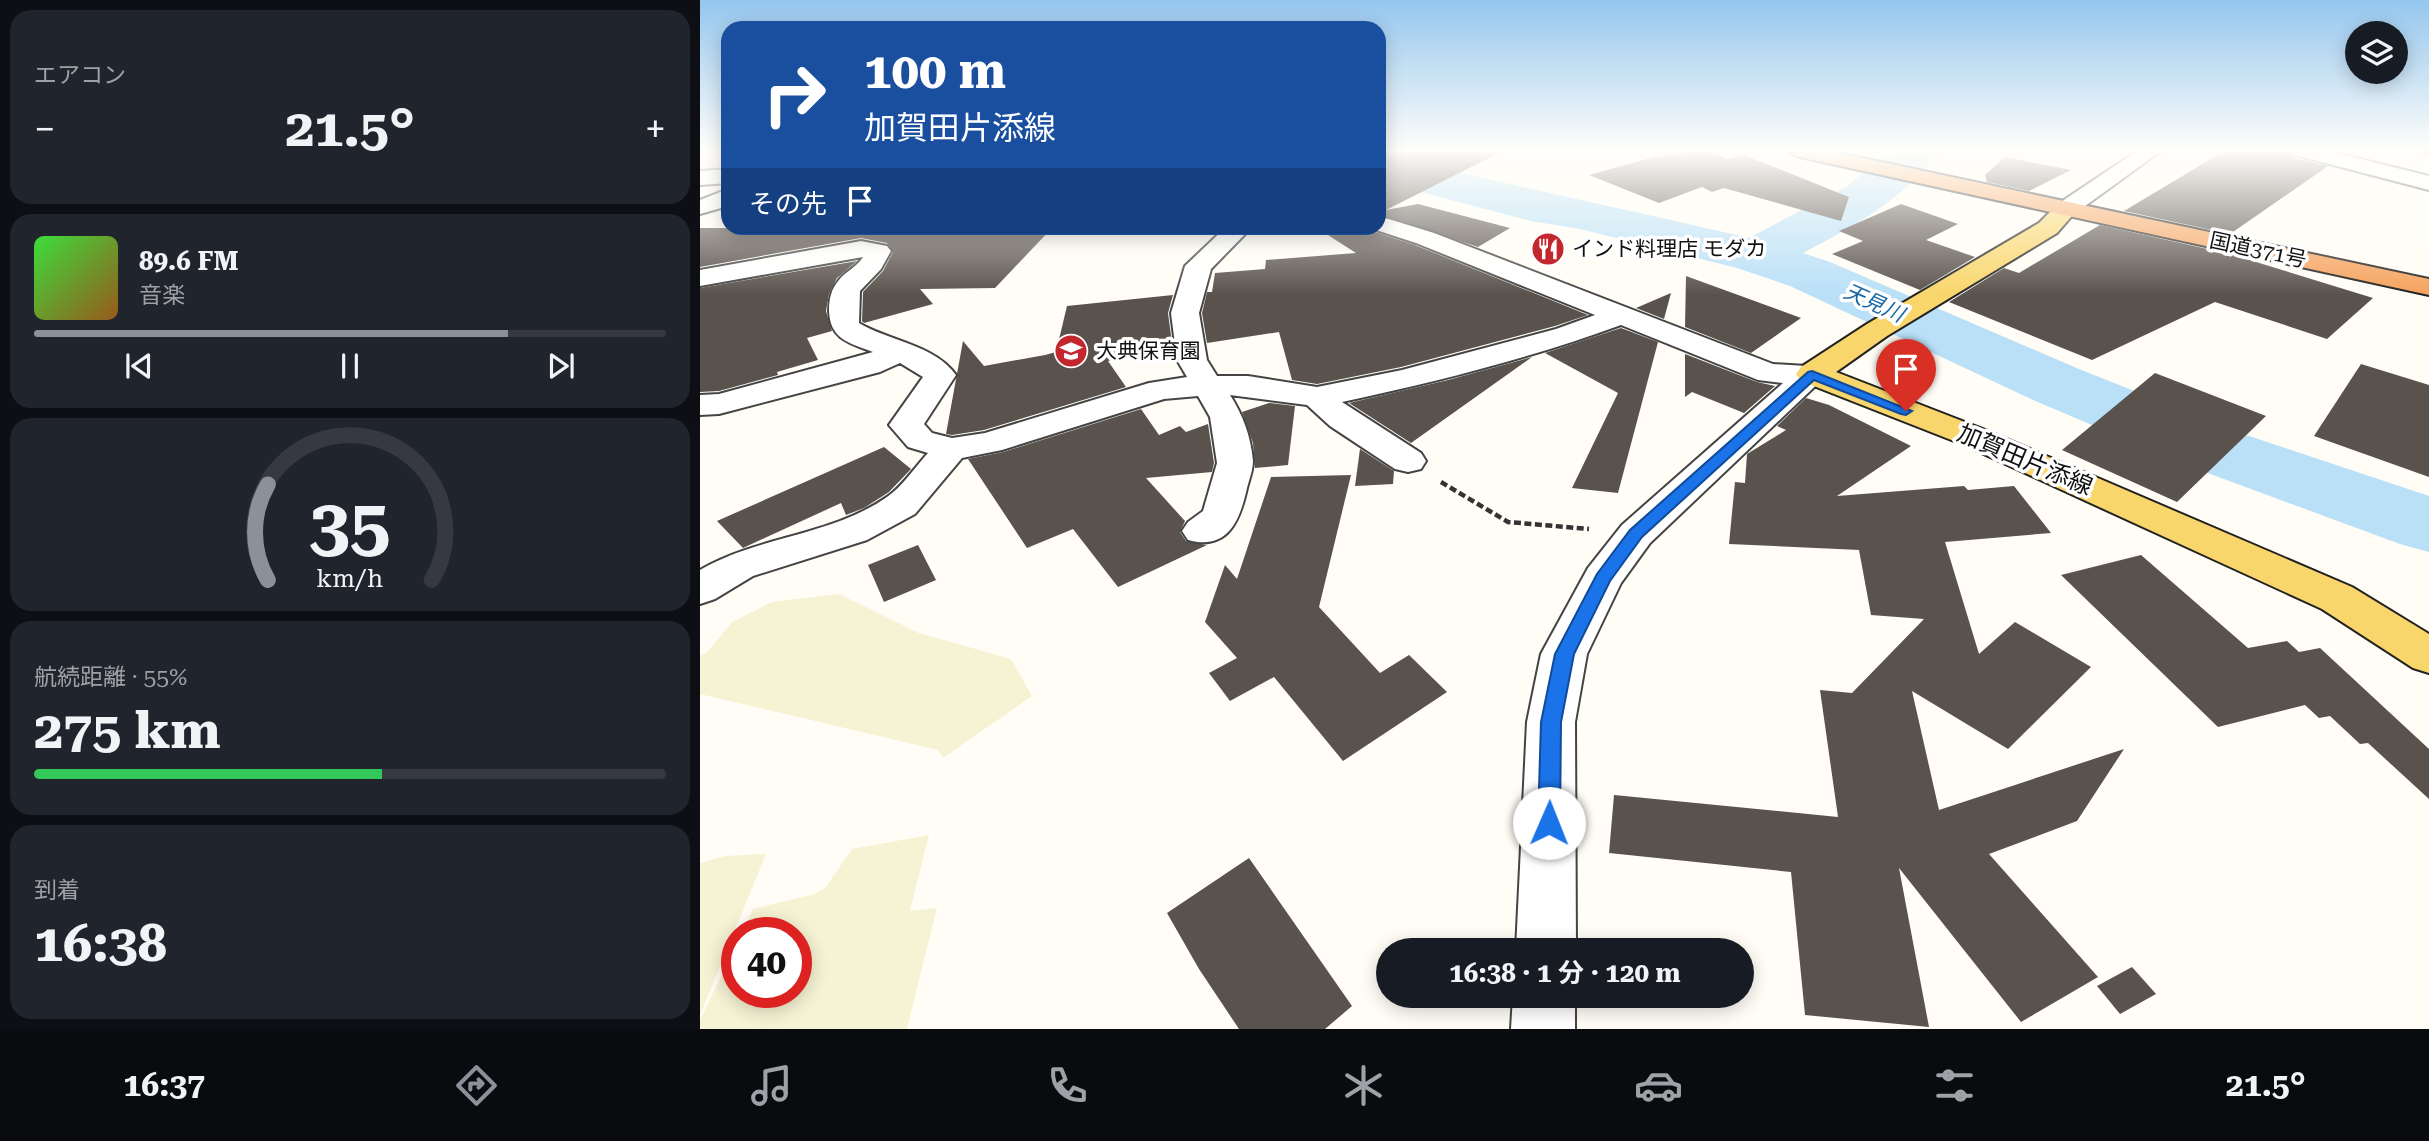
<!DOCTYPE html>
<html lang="ja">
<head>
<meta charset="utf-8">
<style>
  :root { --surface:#171b24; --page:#20242c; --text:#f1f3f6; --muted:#9ea1a6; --line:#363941; --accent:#8c9099 }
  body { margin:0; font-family:"Roboto Serif","Noto Sans JP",serif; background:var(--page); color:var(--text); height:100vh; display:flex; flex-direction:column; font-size:26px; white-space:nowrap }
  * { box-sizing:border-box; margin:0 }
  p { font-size:23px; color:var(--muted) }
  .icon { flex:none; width:38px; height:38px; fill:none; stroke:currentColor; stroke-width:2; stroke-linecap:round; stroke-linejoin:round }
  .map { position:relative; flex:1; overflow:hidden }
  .drawer { display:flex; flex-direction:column; gap:10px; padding:10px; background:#0d0f14; width:700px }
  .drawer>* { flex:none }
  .banner { position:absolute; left:21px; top:21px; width:665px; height:214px; border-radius:21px; box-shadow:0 4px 18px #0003; background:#1a4fa0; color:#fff; overflow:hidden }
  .fabs { position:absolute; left:1645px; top:21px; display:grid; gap:14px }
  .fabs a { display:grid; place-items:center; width:63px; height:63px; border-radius:50%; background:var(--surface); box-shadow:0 4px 18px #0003; font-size:35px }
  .speed { position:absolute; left:21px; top:917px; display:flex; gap:14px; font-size:35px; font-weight:700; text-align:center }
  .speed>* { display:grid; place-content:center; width:91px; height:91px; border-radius:50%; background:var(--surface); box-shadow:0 4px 18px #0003; line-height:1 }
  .speed .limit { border:10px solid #d22; background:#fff; color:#111 }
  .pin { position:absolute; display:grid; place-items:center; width:60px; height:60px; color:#fff; margin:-72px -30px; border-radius:50% 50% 50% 0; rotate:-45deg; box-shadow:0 0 7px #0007 }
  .pin .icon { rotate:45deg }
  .me { position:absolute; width:77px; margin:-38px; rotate:1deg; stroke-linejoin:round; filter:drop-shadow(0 0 5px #0008) }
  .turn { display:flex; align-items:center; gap:24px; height:147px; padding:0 28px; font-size:32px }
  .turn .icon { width:91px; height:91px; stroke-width:2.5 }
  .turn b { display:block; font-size:49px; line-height:60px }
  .then { display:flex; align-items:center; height:66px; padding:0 28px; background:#0003; gap:14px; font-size:26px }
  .big { font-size:52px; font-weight:700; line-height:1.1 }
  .drawer .widget { flex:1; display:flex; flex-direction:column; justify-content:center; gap:10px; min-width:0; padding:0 24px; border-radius:21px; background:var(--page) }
  .drawer .dial { align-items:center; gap:0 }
  .dial svg { height:182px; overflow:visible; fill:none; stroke:var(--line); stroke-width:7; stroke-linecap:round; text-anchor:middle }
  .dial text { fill:var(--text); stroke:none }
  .song { display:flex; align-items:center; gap:21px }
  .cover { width:84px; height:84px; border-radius:10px; background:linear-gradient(135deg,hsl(120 70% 55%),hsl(30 70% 35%)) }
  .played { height:7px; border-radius:4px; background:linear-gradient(90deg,var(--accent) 75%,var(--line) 75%) }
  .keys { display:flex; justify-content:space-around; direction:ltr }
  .heat { display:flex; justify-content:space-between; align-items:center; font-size:38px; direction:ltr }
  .charge { height:10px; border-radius:5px; background:linear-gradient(90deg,#34c759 55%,var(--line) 0) }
  .trip { position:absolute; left:676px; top:938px; width:378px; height:70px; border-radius:35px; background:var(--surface); box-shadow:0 4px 18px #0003; font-weight:700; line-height:70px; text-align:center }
  .menu { display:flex; height:112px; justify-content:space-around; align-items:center; background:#090b0e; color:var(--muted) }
  .menu .icon { width:49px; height:49px }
  .menu .on { color:var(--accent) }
  .menu b { font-size:32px; color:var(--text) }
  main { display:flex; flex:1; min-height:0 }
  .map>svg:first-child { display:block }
  .farmland { fill:#f6f3d4 }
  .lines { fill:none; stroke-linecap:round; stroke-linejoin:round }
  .river { fill:#b9e0f7; fill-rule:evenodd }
  .building { fill:#5a524d }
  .minor-casing { stroke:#444; stroke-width:4 }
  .major-casing { stroke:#222; stroke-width:4 }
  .highway-casing { stroke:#222; stroke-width:4 }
  .path { stroke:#333; stroke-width:4.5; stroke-dasharray:7 3.5; stroke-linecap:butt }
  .minor { fill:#fff; fill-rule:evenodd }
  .major { fill:#f9d66b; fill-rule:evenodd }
  .highway { fill:#f5a25d; fill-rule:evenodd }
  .rail { stroke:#c4262e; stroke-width:3.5 }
  .route { fill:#1a73e8; stroke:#114b97; stroke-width:2 }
  .labels { text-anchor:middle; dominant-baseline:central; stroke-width:7; stroke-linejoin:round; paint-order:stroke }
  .far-poi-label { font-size:21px; fill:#111; stroke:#fff; text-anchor:start }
  .far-street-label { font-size:21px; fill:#111; stroke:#fff }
  .far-water-label { font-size:21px; font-style:italic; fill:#1768a6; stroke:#fff }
  .street-label { font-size:24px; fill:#111; stroke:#fff }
</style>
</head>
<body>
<main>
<section class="drawer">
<div class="widget"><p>エアコン</p>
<div class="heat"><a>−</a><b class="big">21.5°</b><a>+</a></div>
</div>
<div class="widget">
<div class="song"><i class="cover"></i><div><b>89.6 FM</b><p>音楽</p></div></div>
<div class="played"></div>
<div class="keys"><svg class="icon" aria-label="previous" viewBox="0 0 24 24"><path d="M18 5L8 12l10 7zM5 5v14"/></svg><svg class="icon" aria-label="pause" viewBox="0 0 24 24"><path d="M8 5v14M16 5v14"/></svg><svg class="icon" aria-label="next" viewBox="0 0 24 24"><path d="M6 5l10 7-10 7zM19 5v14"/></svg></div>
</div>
<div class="widget dial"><svg viewBox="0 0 100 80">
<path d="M14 69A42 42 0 1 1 86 69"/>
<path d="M14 69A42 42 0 0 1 14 27" stroke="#8c9099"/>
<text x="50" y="56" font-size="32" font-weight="700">35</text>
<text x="50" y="72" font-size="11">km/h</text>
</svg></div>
<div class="widget"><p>航続距離 · 55%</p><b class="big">275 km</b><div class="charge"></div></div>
<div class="widget"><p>到着</p><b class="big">16:38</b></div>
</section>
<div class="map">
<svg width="1729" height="1029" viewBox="0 0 1729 1029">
  <rect width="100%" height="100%" fill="#fffdf5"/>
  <!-- farmland -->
  <path class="farmland" d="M 139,594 L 219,633 L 311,659 L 332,696 L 243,758 L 238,750 L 0,694 L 0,656 L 8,651 L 32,622 L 72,602 Z
    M 229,835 L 210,911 L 237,908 L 207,1029 L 0,1029 L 0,1020 L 37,943 L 37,992 L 96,992 L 96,933 L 42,933 L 53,909 L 115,894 L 125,888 L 152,849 Z
    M 66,854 L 0,1015 L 0,863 L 25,856 Z"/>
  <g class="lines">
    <!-- river -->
    <path class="river" d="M 1191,151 L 1238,151 C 1205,199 1153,227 1103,253 L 1130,262 L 1379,369 L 1540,433 L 1729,496 L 1729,552 L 1700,544 L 1486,465 L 1331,399 L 1090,286 L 1037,268 L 880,229 L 831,221 L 679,181 L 679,153 C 802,184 926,209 1049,238 L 1147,186 Z"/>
  </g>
  <!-- building -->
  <path class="building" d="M 679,151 L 803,151 L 686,210 L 718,204 L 810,228 L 778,247 L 679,214 Z
    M 990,151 L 1012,151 L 1027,159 L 1044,155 L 1149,197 L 1141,221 L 1024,188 L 1012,192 L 1002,187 L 959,203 L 889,175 L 954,157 Z
    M 1524,151 L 1590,151 L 1594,158 L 1628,166 L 1530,234 L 1424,211 Z
    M 1305,157 L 1371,170 L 1329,191 L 1287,182 L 1285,175 Z
    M 1201,204 L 1258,224 L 1226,240 L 1275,257 L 1220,290 L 1132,254 L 1163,241 L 1139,231 Z
    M 1400,225 L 1530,254 L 1673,298 L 1627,339 L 1515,302 L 1392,360 L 1249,302 L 1304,268 L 1319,273 Z
    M 0,228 L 352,228 L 295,288 L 220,289 L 233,304 L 164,323 L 162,321 L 163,292 L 183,271 L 193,252 L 187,243 L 161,238 L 0,267 Z
    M 617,228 L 667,228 L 669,230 L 715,245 L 888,315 L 855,326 L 701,367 L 617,384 L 592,380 L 579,332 L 507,343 L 502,313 L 507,292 L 512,292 L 515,273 L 565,269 L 566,260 L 656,253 Z
    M 157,261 L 137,278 L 129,294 L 126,311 L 132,331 L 107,338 L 118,360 L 77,372 L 78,375 L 19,391 L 0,392 L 0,288 Z
    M 986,276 L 1101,318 L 1051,353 L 985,327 Z
    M 971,293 L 964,319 L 936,308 Z
    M 473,295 L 468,313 L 472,343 L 408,361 L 426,387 L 284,430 L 252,435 L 246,434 L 263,341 L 284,366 L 345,355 L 356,352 L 367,306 Z
    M 921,328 L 958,342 L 918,493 L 872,488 L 918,393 L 845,353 Z
    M 985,354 L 1057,382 L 1075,386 L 1044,413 L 992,392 L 985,397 Z
    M 832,357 L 711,443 L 649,403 L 748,380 Z
    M 1661,364 L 1729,385 L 1729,477 L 1614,436 Z
    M 1455,373 L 1566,416 L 1477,502 L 1362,450 Z
    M 1106,398 L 1129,405 L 1211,446 L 1137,496 L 1264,486 L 1268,490 L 1314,486 L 1351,533 L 1245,542 L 1279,654 L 1315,622 L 1391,667 L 1308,749 L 1212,691 L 1239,810 L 1424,749 L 1377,821 L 1289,854 L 1398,977 L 1321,1022 L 1199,868 L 1229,1027 L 1105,1015 L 1091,872 L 909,853 L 914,795 L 1138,817 L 1120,690 L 1152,693 L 1224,619 L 1171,615 L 1159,550 L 1029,544 L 1035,482 L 1045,483 L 1047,454 L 1086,430 L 1077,426 Z
    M 569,403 L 595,406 L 588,465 L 555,468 L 553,443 L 542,412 Z
    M 441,409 L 459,435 L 480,426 L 486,432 L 508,424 L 514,463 L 512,472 L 446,478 L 485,521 L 480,532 L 486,541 L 507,545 L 418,587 L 373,529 L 327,548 L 268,459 L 303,452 Z
    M 184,447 L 211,469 L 189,492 L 164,508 L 146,515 L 141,503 L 43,548 L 17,521 Z
    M 660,449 L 694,471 L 693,484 L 655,486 Z
    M 651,475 L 619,607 L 680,673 L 709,655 L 747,692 L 643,761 L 574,677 L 530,701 L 509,673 L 537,658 L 505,622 L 525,565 L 537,579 L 571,477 Z
    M 218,545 L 236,580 L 184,602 L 168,565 Z
    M 1441,555 L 1548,648 L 1587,641 L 1599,652 L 1620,648 L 1729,749 L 1729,799 L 1668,743 L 1660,744 L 1630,716 L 1619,718 L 1605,705 L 1518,727 L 1361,575 Z
    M 549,858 L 652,1006 L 625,1029 L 539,1029 L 499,969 L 467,913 Z
    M 1432,967 L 1456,994 L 1420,1014 L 1397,986 Z"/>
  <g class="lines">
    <defs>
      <path id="minor" d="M 1437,151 L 1461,151 L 1374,214 L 1358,214 L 1354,209 L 1358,204 Z
        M 1592,151 L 1628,151 L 1729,176 L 1729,190 L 1595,155 Z
        M 28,169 L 28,183 L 0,185 L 0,171 Z
        M 28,189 L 28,206 L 0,214 L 0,200 Z
        M 679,216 L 734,233 L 1073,364 L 1123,367 L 1128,374 L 950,543 L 921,583 L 887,654 L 875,722 L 876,950 L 816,950 L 827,722 L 841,654 L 888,568 L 922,525 L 1083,383 L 1058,380 L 921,325 C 831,358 736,382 642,402 L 721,453 L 726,461 L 721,469 L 708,472 L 695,469 L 630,426 L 607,405 L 530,395 C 543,415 551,437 553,461 C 553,470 549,480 547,488 C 540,520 528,551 488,540 L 482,531 L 488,522 L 503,511 L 517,463 L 510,417 L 498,396 L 464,399 L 302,450 L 262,458 L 215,514 L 167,540 L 53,576 L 15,599 L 0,604 L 0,570 C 58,536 131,536 187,497 C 202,487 215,467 228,453 L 208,447 L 189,425 L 223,377 L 200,363 L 180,372 L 19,414 L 0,415 L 0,395 L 19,394 L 173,352 C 149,343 130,339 129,311 C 129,299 131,289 139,280 C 146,271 157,267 163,257 L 0,286 L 0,270 L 161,241 L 187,246 L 191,251 L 181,269 L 160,291 L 159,323 C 189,341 235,345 256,375 L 224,424 L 232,433 L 252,438 L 285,433 L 449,383 L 487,377 L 477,360 L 471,313 L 485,266 L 525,228 L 551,228 L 511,269 L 499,313 L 507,360 L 517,376 L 548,376 L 617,387 L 702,370 L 856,329 L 895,315 L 716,243 L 670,228 L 679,228 Z
        M 813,996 L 875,996 L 875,1029 L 811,1029 Z"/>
      <path id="major" d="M 1366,202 L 1374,204 L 1378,209 L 1357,233 L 1187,336 L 1136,372 L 1288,431 L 1652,587 L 1729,634 L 1729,673 L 1713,668 L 1622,609 L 1264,445 L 1101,381 L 1096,374 L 1101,367 L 1167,324 L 1339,223 L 1358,204 Z"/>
      <path id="highway" d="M 1090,151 L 1130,151 L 1729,279 L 1729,295 L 1100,157 L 1093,155 Z"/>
    </defs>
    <!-- minor casing -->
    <use href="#minor" class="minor-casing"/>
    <!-- major casing -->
    <use href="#major" class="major-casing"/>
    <!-- highway casing -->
    <use href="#highway" class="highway-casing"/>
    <!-- path -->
    <path class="path" d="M 741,482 L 808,522 L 889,529"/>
    <!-- minor -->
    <use href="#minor" class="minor"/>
    <!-- major -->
    <use href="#major" class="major"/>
    <!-- highway -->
    <use href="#highway" class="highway"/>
    <!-- rail -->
    <path class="rail" d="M 1722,151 L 1729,153"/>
  </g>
  <!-- sky -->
  <linearGradient id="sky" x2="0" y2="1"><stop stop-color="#95c6ee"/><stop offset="0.51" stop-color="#fffefa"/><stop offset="1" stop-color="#fffefa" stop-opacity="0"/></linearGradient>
  <rect width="1729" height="295" fill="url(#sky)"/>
  <!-- route -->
  <path class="route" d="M 1112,371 L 1212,411 L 1206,415 L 1201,414 L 1114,380 L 942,537 L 910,581 L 874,654 L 861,722 L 860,823 L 857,830 L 849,833 L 841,830 L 838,823 L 841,722 L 855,654 L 897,574 L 930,530 L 1108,372 Z"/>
  <!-- icons -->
  <defs>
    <symbol id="restaurant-disc" viewBox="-11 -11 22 22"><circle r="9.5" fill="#c4262e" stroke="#fff"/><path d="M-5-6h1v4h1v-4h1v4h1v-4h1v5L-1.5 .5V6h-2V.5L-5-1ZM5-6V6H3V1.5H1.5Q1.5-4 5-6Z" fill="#fff"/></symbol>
    <symbol id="school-disc" viewBox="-11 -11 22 22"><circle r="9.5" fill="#c4262e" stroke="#fff"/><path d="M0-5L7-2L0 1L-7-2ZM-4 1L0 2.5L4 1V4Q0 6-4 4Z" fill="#fff"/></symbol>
  </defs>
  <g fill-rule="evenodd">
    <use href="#restaurant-disc" x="829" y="230" width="38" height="38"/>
    <use href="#school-disc" x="352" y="332" width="38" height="38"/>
  </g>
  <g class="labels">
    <!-- far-poi labels -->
    <g class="far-poi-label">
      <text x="872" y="249">インド料理店 モダカ</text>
      <text x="396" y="351">大典保育園</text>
    </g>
    <!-- far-street labels -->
    <g class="far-street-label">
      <text transform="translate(1558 250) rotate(12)">国道371号</text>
    </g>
    <!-- far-water labels -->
    <g class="far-water-label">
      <text transform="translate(1174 303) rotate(24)">天見川</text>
    </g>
    <!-- street labels -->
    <g class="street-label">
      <text transform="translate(1325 460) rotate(23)">加賀田片添線</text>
    </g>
  </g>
</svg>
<div class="fabs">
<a><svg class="icon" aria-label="layers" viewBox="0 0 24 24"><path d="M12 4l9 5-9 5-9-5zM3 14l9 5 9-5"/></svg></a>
</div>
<div class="speed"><div class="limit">40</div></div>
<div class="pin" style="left:1206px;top:411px;background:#d93025"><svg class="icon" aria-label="arrive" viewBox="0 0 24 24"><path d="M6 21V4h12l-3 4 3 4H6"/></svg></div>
<svg class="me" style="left:849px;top:823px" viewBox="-20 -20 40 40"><circle r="19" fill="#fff"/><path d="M0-13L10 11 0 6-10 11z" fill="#1a73e8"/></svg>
<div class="trip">16:38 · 1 分 · 120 m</div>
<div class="banner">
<div class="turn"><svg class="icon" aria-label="right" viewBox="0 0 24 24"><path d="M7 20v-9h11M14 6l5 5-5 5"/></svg><div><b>100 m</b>加賀田片添線</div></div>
<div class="then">その先<svg class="icon" aria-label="arrive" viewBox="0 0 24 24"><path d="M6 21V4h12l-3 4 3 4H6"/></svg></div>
</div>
</div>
</main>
<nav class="menu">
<b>16:37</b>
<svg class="icon on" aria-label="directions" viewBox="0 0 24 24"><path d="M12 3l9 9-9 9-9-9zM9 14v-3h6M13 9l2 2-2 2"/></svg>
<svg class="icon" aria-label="music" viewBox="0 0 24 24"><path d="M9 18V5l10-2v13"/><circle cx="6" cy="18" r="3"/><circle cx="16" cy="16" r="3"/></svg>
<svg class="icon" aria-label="phone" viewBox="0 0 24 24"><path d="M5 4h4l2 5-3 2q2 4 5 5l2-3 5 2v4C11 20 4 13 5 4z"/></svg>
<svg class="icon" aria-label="climate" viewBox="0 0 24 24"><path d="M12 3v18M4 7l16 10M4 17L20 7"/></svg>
<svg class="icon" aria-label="car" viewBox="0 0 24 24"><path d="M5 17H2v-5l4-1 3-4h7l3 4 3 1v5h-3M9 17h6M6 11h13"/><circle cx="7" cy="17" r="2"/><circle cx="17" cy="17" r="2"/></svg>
<svg class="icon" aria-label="filters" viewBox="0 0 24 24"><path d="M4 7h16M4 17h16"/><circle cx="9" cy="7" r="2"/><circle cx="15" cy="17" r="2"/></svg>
<b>21.5°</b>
</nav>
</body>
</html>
